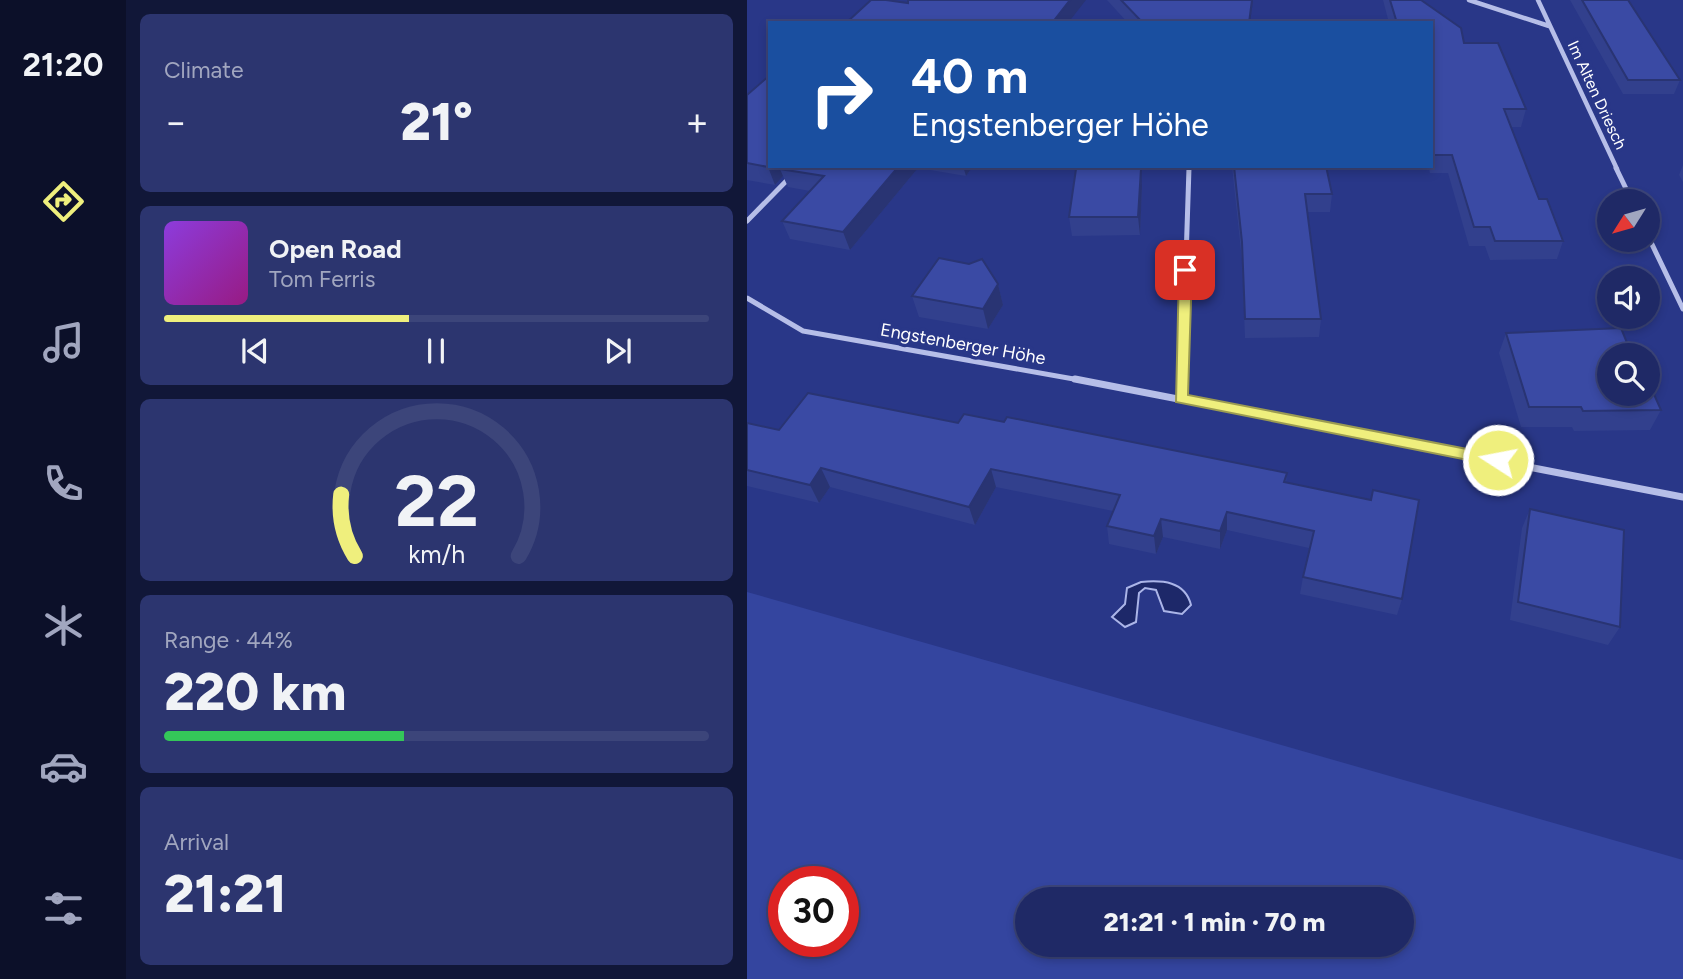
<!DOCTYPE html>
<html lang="en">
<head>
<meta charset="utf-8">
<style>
  :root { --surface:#1f2966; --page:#2c356f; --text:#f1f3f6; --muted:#a1a6bf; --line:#3c457a; --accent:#efef7d }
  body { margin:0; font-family:Figtree,sans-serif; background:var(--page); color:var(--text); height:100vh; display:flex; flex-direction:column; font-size:26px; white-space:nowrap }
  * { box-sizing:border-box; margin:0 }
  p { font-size:23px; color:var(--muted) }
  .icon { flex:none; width:38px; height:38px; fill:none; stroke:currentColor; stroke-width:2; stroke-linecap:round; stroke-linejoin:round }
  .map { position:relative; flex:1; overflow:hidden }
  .panel { display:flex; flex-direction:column; gap:14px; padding:14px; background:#111738; width:621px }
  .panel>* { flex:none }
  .hud { position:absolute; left:21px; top:21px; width:665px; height:147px; border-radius:0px; box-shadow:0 4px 10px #0003,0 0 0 2px var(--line); background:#1a4fa0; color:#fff; overflow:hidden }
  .needle { width:46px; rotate:233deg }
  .tools { position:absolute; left:850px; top:189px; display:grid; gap:14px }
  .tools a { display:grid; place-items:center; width:63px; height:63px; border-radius:50%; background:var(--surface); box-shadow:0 4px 10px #0003,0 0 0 2px var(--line); font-size:35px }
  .speed { position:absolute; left:21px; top:866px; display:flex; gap:14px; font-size:35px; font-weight:700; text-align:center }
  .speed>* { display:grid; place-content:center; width:91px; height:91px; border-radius:50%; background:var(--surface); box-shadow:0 4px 10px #0003,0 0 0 2px var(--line); line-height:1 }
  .speed .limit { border:10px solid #d22; background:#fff; color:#111 }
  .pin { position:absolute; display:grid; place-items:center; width:60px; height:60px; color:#fff; margin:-30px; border-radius:14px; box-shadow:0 4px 10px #0006 }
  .me { position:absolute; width:77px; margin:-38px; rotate:281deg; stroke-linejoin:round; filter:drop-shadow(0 0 5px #0008) }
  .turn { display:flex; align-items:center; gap:24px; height:147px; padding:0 28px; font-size:32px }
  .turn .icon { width:91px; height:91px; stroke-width:2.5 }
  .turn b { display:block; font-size:49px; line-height:60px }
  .big { font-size:52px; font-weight:800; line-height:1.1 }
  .panel .widget { flex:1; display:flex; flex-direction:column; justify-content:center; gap:10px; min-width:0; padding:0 24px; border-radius:10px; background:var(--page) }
  .panel .dial { align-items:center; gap:0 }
  .dial svg { height:182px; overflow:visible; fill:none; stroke:var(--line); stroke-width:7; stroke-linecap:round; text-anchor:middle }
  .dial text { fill:var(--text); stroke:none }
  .song { display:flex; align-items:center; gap:21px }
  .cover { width:84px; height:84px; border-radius:10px; background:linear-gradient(135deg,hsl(270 70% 55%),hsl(310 70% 35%)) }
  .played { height:7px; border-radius:4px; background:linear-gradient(90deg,var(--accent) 45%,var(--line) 45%) }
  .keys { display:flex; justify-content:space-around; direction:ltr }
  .heat { display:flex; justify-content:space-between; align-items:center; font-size:38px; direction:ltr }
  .charge { height:10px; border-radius:5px; background:linear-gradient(90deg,#34c759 44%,var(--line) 0) }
  .trip { position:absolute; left:268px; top:887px; width:399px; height:70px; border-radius:35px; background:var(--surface); box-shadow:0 4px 10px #0003,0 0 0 2px var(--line); font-weight:800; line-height:70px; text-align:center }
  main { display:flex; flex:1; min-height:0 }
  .dock { display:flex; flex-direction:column; width:126px; justify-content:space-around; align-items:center; background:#0c1029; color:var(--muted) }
  .dock .icon { width:49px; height:49px }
  .dock .on { color:var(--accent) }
  .dock b { font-size:32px; color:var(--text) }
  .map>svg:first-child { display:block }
  .green { fill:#34459f; fill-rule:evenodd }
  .water { fill:#1d2869; stroke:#abb5e8; stroke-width:2 }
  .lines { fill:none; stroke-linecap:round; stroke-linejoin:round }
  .street-far2 { stroke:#b6bee8; stroke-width:4.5 }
  .street-far1 { stroke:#b6bee8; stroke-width:5 }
  .street { stroke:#b6bee8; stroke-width:7 }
  .wall { fill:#32408d }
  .shaded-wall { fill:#293473 }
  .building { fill:#3a4aa4; stroke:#293473; stroke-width:2 }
  .route { fill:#efef7d; stroke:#9b9b51; stroke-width:2 }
  .labels { text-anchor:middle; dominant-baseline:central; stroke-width:7; stroke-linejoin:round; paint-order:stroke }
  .far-street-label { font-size:16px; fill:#fff; stroke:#293788 }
  .street-label { font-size:18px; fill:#fff; stroke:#293788 }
</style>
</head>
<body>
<main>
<nav class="dock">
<b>21:20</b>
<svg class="icon on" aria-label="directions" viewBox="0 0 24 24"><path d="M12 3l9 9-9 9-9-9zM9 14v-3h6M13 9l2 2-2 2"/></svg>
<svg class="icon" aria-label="music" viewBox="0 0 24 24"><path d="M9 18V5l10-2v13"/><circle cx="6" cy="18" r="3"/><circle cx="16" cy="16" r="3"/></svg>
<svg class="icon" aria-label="phone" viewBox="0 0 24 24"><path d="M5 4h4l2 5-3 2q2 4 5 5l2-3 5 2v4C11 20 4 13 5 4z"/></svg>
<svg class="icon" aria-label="climate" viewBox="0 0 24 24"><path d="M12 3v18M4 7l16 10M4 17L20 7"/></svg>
<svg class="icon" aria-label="car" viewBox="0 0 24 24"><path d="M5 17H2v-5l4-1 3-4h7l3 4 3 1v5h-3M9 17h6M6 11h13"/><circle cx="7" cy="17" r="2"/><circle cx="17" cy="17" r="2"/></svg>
<svg class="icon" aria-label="filters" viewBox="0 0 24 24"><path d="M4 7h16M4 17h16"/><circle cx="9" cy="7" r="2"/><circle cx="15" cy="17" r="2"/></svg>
</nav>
<section class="panel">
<div class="widget"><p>Climate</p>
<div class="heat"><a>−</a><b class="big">21°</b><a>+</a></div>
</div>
<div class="widget">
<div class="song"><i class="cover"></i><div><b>Open Road</b><p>Tom Ferris</p></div></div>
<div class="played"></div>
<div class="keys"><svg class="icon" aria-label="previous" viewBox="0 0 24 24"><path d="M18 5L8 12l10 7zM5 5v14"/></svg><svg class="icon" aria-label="pause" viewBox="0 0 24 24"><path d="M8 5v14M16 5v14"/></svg><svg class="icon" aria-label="next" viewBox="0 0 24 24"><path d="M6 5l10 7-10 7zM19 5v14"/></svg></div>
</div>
<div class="widget dial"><svg viewBox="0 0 100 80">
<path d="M14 69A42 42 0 1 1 86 69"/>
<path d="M14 69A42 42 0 0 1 8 42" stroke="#efef7d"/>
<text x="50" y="56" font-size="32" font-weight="700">22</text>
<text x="50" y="72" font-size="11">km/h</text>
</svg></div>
<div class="widget"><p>Range · 44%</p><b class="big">220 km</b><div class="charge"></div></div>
<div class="widget"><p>Arrival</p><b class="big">21:21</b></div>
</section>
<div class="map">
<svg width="936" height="979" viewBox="0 0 936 979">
  <rect width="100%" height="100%" fill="#293788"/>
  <!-- green -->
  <path class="green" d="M 0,592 L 936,860 L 936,979 L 0,979 ZM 37,882 L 96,882 L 96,942 L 37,942 ZM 280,900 L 654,900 L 654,945 L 280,945 Z"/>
  <!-- water -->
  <path class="water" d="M 394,582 C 415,580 438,581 444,605 L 435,614 L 417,611 L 409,590 L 398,588 L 392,593 L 389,622 L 378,627 L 365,617 L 378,604 L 380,588 Z"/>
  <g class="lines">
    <!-- street-far2 -->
    <path class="street-far2" d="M 722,0 L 802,26
      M 791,0 L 870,169
      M 51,169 L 54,166
      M 442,169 L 442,166"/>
    <!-- street-far1 -->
    <path class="street-far1" d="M 869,168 L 885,201
      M 0,221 L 52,168
      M 901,236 L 936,309
      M 0,298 L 56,331 L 338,381
      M 435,381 L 442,168"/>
    <!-- street -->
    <path class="street" d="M 328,379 L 936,497
      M 434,398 L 435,379"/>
  </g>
  <!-- wall -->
  <path class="wall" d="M 360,0 L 506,0 L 503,23 L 381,23 Z
    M 636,0 L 674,0 L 779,109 L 774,127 L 764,127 L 792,199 L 816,241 L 810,259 L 743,260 L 738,246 L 722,246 L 701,173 L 683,173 L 681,166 L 684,166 L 684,23 L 642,23 Z
    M 823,0 L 881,0 L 933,80 L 927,94 L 876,94 Z
    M 0,95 L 23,166 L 226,166 L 219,176 L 171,168 L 103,250 L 43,239 L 35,221 L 63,191 L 41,187 L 36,176 L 28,185 L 0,180 Z
    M 936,165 L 936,182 L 932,175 Z
    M 485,166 L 579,166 L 585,194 L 583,212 L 561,212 L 574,319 L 572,337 L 498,338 L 495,260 Z
    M 395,187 L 393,235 L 325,236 L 322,217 Z
    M 251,284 L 256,305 L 241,329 L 172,317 L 165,296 Z
    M 759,333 L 863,355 L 914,410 L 903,430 L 827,431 L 825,427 L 774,427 L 752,353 Z
    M 0,423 L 32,430 L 211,423 L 540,473 L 539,483 L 655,599 L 650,615 L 553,594 L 556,577 L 562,548 L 480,530 L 473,549 L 416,537 L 409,554 L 362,544 L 360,526 L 366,511 L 249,487 L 228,525 L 83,487 L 72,503 L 0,486 Z
    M 783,509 L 873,627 L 861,645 L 763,620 L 775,528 Z"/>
  <!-- shaded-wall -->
  <path class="shaded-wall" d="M 323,0 L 339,0 L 321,23 L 305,23 Z
    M 505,0 L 506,0 L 503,23 L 502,23 Z
    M 23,164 L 23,166 L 46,166 L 33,169 L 36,176 L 28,185 L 21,167 Z
    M 152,166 L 171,166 L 171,168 L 103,250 L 96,232 Z
    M 216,166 L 226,166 L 219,176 Z
    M 394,169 L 395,187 L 393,235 L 391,217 Z
    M 251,284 L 256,305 L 241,329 L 236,309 Z
    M 74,468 L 83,487 L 72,503 L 63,485 Z
    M 244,469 L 249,487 L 228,525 L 222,507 Z
    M 480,512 L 480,530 L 473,549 L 473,531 Z
    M 414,519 L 416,537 L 409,554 L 407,536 Z"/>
  <!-- building -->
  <path class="building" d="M 124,0 L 139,0 L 161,3 L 161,0 L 323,0 L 305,23 L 99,23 Z
    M 374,0 L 505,0 L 502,23 L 396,23 Z
    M 643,0 L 674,0 L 714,28 L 717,43 L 751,43 L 779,109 L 757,109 L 792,199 L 800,199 L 816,241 L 748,241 L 743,227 L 727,227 L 705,155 L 687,155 L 684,146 L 684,23 L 650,23 Z
    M 835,0 L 881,0 L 933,80 L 881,80 Z
    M 23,75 L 23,164 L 21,167 L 0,163 L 0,95 Z
    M 36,166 L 152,166 L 96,232 L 35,221 L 77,176 L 33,169 Z
    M 487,166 L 579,166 L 585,194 L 558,194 L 574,319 L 498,319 L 495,242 Z
    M 329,169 L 394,169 L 391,217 L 322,217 Z
    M 192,258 L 222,264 L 235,259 L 251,284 L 236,309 L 165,296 Z
    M 874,328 L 885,355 L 863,355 L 863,394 L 901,394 L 901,381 L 914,410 L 836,411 L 834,407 L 782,407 L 759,333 Z
    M 61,393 L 211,423 L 217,414 L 257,422 L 260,417 L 540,473 L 537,482 L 624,500 L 626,490 L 672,500 L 655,599 L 556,577 L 567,531 L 480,512 L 473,531 L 414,519 L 407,536 L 360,526 L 373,495 L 244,469 L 222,507 L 74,468 L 63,485 L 0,470 L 0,423 L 32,430 Z
    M 783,509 L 877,530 L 873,627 L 771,602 Z"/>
  <!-- route -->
  <path class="route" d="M 438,265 L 445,270 L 441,395 L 751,455 L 759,460 L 756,465 L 751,466 L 429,402 L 432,270 Z"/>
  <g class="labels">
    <!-- far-street labels -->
    <g class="far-street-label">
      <text transform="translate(850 95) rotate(65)">Im Alten Driesch</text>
    </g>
    <!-- street labels -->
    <g class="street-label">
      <text transform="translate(216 344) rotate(10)">Engstenberger Höhe</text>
    </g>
  </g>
</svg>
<div class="tools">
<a><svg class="needle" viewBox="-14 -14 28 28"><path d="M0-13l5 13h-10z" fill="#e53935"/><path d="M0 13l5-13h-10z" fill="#a1a6bf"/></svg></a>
<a><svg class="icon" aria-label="sound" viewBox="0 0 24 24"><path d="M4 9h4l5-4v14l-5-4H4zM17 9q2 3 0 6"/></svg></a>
<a><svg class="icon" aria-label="search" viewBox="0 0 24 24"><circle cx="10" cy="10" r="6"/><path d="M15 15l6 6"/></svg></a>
</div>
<div class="speed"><div class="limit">30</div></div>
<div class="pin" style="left:438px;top:270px;background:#d93025"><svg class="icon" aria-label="arrive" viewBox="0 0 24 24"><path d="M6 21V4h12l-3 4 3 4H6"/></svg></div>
<svg class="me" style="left:751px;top:460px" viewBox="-20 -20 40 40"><circle r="17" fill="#efef7d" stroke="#fff" stroke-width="3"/><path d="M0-11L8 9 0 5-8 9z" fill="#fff"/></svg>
<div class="trip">21:21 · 1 min · 70 m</div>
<div class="hud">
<div class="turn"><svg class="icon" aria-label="right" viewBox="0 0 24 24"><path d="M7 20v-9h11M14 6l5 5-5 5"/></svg><div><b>40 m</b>Engstenberger Höhe</div></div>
</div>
</div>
</main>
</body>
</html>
